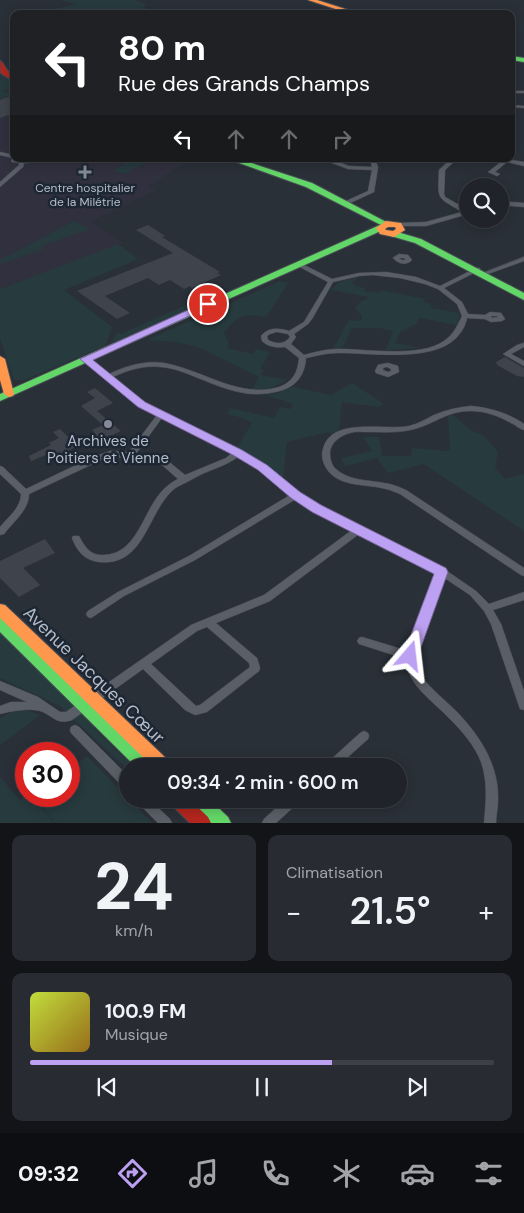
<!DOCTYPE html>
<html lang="fr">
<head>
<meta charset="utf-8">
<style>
  :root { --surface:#20242a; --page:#282c32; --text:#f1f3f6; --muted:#a2a4a8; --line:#3d4147; --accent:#bca0f2 }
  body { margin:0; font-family:"DM Sans",sans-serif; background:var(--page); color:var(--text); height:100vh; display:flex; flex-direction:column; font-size:19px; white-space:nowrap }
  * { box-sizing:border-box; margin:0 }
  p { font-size:16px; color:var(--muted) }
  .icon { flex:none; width:28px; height:28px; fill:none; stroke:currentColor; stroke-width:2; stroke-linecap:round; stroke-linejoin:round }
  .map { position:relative; height:823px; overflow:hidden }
  .side { display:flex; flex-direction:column; gap:12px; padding:12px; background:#121417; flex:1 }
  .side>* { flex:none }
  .hud { position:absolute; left:10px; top:10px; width:505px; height:152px; border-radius:10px; box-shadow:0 2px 12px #0003,0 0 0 1px var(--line); background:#202124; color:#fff; overflow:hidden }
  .buttons { position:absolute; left:459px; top:178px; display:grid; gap:10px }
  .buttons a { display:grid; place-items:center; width:50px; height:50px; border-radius:50%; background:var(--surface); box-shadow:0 2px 12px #0003,0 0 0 1px var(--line); font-size:25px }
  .speed { position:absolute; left:15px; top:742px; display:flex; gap:10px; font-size:25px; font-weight:700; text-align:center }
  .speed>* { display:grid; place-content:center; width:65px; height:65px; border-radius:50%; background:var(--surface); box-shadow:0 2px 12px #0003,0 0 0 1px var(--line); line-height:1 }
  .speed .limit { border:8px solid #d22; background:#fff; color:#111 }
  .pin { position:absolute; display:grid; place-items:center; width:42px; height:42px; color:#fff; margin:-21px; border:2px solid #fff; border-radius:50%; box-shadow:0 1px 5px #0007 }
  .me { position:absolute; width:55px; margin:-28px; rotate:17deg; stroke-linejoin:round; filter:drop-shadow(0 0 4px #0008) }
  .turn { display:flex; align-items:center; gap:18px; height:105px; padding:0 25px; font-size:22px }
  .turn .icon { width:65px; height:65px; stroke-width:2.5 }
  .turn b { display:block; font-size:35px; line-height:42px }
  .lanes { display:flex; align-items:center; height:48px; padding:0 25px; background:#0003; justify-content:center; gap:25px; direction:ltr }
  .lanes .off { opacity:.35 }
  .big { font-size:38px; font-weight:600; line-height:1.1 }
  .side .tile { flex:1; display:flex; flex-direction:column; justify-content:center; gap:8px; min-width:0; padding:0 18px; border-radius:10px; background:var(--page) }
  .side .dial { align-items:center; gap:0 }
  .dial b { font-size:65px; line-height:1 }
  .song { display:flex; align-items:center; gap:15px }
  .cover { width:60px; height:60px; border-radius:8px; background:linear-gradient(135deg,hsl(70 70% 55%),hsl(40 70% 35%)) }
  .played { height:5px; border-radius:2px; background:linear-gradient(90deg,var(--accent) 65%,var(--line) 65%) }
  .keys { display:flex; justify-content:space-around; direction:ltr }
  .heat { display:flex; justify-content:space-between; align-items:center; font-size:28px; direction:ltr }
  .side .tiles { flex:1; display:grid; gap:12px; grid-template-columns:1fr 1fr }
  .tile:last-child { grid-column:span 2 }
  .trip { position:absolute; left:119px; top:758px; width:288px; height:50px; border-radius:25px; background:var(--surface); box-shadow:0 2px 12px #0003,0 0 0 1px var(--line); font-weight:600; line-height:50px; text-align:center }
  .menu { display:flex; height:80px; justify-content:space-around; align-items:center; background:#0d0e11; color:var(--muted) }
  .menu .icon { width:35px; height:35px }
  .menu .selected { color:var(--accent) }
  .menu b { font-size:22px; color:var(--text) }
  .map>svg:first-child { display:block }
  .medical { fill:#31303e }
  .green { fill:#273a3e }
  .building { fill:#3f444c }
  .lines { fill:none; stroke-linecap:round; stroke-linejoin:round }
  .street-casing { stroke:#484c55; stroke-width:1 }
  .fast-casing { stroke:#484c55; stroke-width:2 }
  .slow-casing { stroke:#484c55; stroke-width:2 }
  .jam-casing { stroke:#484c55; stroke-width:2 }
  .street { fill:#5a5e66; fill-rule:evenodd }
  .fast { fill:#63d668; fill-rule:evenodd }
  .slow { fill:#ff974d; fill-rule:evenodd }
  .jam { fill:#b3261e; fill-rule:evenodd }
  .route { fill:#bca0f2; stroke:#7a689d }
  .poi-dot { fill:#848b96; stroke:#1d2633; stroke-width:2 }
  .labels { text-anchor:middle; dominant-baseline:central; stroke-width:5; stroke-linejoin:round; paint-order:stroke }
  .far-poi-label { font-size:12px; fill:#b4bcc9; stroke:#1d2633 }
  .poi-label { font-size:15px; fill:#b4bcc9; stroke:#1d2633 }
  .near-street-label { font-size:18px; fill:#b4bcc9; stroke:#1d2633 }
</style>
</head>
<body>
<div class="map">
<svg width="524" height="823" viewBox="0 0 524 823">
  <rect width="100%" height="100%" fill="#2a3038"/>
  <!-- medical -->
  <path class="medical" d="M 0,77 L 11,82 L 14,81 L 14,159 L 191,159 L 149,186 L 156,190 L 90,222 L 123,243 L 0,289 Z"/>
  <!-- green -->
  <path class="green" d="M 62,0 L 136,0 L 147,5 L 143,7 L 161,14 L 98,14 L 83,11 L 58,14 L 50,10 L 76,4 Z
    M 0,72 L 14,82 L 14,89 L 10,88 L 3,91 L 14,94 L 14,97 L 8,96 L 0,99 Z
    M 135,159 L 153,159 L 125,174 L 113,170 Z
    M 74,221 L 90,229 L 42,246 L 44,249 L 0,264 L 0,260 Z
    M 118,244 L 138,259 L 64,290 L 112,327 L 105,346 L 24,380 L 14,380 L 0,338 L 0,289 Z
    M 360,277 L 352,282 L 355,286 L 365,288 L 364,291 L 379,293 L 380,290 L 425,299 L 424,302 L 431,304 L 430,308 L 460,313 L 457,325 L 419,318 L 418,323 L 400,332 L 395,343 L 420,348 L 386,350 L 393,331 L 379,328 L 352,328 L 342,348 L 333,349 L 349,320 L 360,321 L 362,317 L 355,307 L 363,300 L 366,300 L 368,297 L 331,290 L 339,282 Z
    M 280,281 L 288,283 L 266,317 C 244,313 237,315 224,333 L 229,344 L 227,348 L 253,354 L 256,349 L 270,352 L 260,369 L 264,370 L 261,375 L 288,380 L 271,388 L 252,390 L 259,377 L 198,347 L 175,342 L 147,340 Z
    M 197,300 L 198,305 L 111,343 L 118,332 L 121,334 Z
    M 352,383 L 384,404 L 379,407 L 342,402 L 339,430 L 332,434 L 328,432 L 287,442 L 283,477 L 237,448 L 252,423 L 243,418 L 227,414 L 230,408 L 274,418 L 280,407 L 290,409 L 293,404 L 265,395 L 275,394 L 293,387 L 331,395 Z
    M 453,415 L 472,431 L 483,435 L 498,452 L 495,468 L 505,479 L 524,474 L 524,531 L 424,464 L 388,473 L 377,458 L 345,466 L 341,458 L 372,451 L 363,437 L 379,437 L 382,456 L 411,456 L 412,448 L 450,451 L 448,416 Z
    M 0,631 L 89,717 L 95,729 L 122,756 L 139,766 L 128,766 L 127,769 L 60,706 L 0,678 Z
    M 21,710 L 29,711 L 40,715 L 0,745 L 0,718 L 11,712 Z
    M 87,756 L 152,823 L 56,823 L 34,798 L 36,796 L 69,796 L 69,771 Z
    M 0,777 L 20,800 L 26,795 L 31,796 L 55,823 L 0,823 Z"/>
  <!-- building -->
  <path class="building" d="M 8,97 L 14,98 L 14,113 L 0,118 L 0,100 Z
    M 148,225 L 165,236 L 162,237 L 220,272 L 217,273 L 221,275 L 192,288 L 190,286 L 184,289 L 170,280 L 159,285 L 148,278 L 105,296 L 130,313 L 117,319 L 77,291 L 173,253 L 136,230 Z
    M 505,357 L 524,368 L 524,377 L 517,376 L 497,365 L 496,362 Z
    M 95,388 L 113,403 L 97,411 L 121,431 L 104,439 L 108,442 L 101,445 L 89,434 L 94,432 L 92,430 L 103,425 L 81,406 L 95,398 L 87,392 Z
    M 60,429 L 78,446 L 60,454 L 64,457 L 56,461 L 48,454 L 31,461 L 29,456 L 51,445 L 49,443 L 59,438 L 53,432 Z
    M 45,539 L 55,553 L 23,568 L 40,585 L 19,597 L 0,578 L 0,561 Z"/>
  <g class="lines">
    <defs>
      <path id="street" d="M 511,91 L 524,91 L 524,93 L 511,93 Z
        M 511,105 L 524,106 L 524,108 L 511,107 Z
        M 0,152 L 14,155 L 14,159 L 17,159 L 17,160 L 25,160 L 26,159 L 32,159 L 28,163 L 24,163 L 23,167 L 0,187 L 0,182 L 19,165 L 19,163 L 12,162 L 11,161 L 13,158 L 0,155 Z
        M 324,159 L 330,159 L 349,166 L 372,167 L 370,159 L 375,159 L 378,167 L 374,192 L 348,204 L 344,204 L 344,202 L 368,191 L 372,170 L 348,169 L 324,160 Z
        M 451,159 L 457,159 L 445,170 L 444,194 L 445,197 L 468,210 L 468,214 L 426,226 L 396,226 L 396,224 L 398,223 L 426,222 L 462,212 C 436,196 438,201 439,170 Z
        M 495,159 L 504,159 L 524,162 L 524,166 L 507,162 L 495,172 L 500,174 L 497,176 L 488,172 L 502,161 L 495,160 Z
        M 500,201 L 524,203 L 524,207 L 500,205 Z
        M 399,254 L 408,255 L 412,260 C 406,266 398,264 393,258 ZM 399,258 L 404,258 L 406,260 L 402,260 Z
        M 524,257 L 524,261 L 488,274 L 486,275 L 483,273 Z
        M 298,262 L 332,279 L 359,273 L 386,272 L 416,277 L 440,286 L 476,268 L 480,268 L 480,270 L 444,288 L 462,302 L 468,314 L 485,315 L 490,312 L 501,313 L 505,319 L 502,321 L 491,322 L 485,319 L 467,318 C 466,323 464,328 461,332 C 440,365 370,352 337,353 C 326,353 316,356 306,358 C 305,373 298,385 283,390 C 251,400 228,390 198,378 C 186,373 174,368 161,367 C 144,365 128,370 113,377 L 144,402 L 241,451 L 265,466 L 299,493 L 319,506 L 444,569 L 476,591 L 489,604 L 524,592 L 524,600 L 493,610 L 501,624 L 524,691 L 524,710 L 520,709 L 519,706 L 491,624 L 484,611 L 470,595 L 443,577 C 435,596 413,647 416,666 C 417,670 419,673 421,676 C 431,689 445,700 457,712 C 480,736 499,765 498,800 C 498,808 496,815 496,823 L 484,823 C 486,802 488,782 481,762 C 475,746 462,731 450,719 C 434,702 406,684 406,659 L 359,644 L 357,641 L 359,638 L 362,637 L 408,651 L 417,619 L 436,572 L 359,534 L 270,601 L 216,623 L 257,658 L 260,668 L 259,671 L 207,712 L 195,715 L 185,710 L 143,669 L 72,720 C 57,725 54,717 43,712 C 33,707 11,711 0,714 L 0,706 L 11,702 L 27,702 L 0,690 L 0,681 L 38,697 L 60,712 L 66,712 L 191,625 L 264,595 L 352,530 L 313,510 L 296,499 L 195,560 L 124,596 L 91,618 L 88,617 L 86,614 L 88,611 L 118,592 L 189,556 L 290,495 L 259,470 L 238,457 C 227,465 213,469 200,475 C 196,477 191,480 187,482 C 183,484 178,486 174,489 C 147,512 145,567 99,562 C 84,560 77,551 72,538 L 73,536 L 79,536 C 85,547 90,556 104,555 C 135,554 142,517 158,496 C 163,489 170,483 178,479 L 162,465 L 131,458 L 111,457 L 99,461 L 29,494 C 29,510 13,522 4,534 L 0,535 L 0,527 C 8,517 21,508 21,494 L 0,474 L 0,466 L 3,467 L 26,489 L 93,457 L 110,451 L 129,452 L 157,415 L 138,406 L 84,360 L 83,359 L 84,358 L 88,358 L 109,374 C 125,366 146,360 164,363 C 203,370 239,399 279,387 C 293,382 298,372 299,358 L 285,347 C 277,348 268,347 262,341 L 261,336 C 269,327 278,328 289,331 L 304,322 L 328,282 L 296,265 L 296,263 ZM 373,275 L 400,278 L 425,284 L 438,289 L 457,304 L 462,316 C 457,326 454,334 444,341 C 420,358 368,349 338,349 C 327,349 315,352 304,355 L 291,344 L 296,337 L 294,334 L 308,324 L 312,319 L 333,282 L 359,276 ZM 492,316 L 497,316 L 498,317 L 492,318 L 491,317 ZM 277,332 L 288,334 L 290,337 C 284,345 276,344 268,340 L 267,336 L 270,334 ZM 162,418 L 232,453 L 226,458 L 185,475 L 168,461 L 136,454 ZM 207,627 L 249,663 L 250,667 L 200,705 L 196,706 L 151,664 L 197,631 Z
        M 524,343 L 524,347 L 511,354 L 524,361 L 524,366 L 503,354 L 517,345 Z
        M 388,363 L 398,366 L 399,372 L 388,377 L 376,373 L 375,371 L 378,365 ZM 387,367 L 391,369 L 391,371 L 388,372 L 383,370 L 383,368 Z
        M 471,406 C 491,408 508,413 524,424 L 524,430 C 519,429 516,425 511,423 C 499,416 485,411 471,411 C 447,410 432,426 410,430 C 397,433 383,432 369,432 C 363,432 355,431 350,433 C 341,435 330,443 330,453 C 330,460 332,466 337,470 C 350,481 369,480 384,483 C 392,484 399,487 406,490 L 524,568 L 524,576 L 521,575 L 400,494 C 395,492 391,490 386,489 C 368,484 345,487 331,474 C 325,468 320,458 323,449 C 331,416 385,431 409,426 C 418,424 426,419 434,415 C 446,410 458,407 471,406 Z
        M 75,725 L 79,727 L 128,776 L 128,789 L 124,788 L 71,733 L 70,730 L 71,727 Z
        M 364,731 L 368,733 L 369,736 L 368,739 L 338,766 L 326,766 L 327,763 L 360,733 Z
        M 136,799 L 149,799 L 170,819 L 172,823 L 158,823 L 138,803 Z
        M 286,799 L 300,799 L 298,803 L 276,823 L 262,823 L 264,819 Z"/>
      <path id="fast" d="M 511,56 L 524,58 L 524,62 L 511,60 Z
        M 228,159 L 239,159 L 312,183 L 390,224 L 389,226 L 383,226 L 306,187 Z
        M 380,225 L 383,226 L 383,230 L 0,401 L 0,394 Z
        M 394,231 L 421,239 L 524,293 L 524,300 L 415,243 L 391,236 L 391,232 Z
        M 0,617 L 5,619 L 152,761 L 154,766 L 135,766 L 0,632 Z
        M 189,799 L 209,799 L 228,817 L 231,823 L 210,823 L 191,805 Z"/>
      <path id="slow" d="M 308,0 L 317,0 L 361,14 L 351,14 Z
        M 386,221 L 401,223 L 405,230 L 394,237 L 380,234 L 376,228 ZM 388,227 L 395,227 L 396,229 L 393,231 L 386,230 L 385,229 Z
        M 0,356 L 5,359 L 14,394 L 13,396 L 9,397 L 4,394 L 0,380 Z
        M 0,604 L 5,605 L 169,761 L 171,766 L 152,766 L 0,618 Z"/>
      <path id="jam" d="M 0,61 C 4,63 6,72 14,77 L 14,82 L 1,73 Z
        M 170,799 L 189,799 L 208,817 L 211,823 L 190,823 L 172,805 Z"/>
    </defs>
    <!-- street casing -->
    <use href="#street" class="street-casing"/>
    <!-- fast casing -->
    <use href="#fast" class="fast-casing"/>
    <!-- slow casing -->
    <use href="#slow" class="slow-casing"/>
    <!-- jam casing -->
    <use href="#jam" class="jam-casing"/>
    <!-- street -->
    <use href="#street" class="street"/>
    <!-- fast -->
    <use href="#fast" class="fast"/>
    <!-- slow -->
    <use href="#slow" class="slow"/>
    <!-- jam -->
    <use href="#jam" class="jam"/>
  </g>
  <!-- route -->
  <path class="route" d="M 208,301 L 213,304 L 211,306 L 93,360 L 145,402 L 242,450 L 267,465 L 300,492 L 321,505 L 446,568 L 448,572 L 416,661 L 410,663 L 405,661 L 403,656 L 434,574 L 312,512 L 291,498 L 258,470 L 233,455 L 138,407 L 80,359 Z"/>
  <!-- markers -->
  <g class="poi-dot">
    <path d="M82.5 164.5h5v5h5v5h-5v5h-5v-5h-5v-5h5z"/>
    <circle cx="108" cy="424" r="5"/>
  </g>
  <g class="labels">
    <!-- far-poi labels -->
    <g class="far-poi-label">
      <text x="85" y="188">Centre hospitalier<tspan x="85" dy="14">de la Milétrie</tspan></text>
    </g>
    <!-- poi labels -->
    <g class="poi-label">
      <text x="108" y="441">Archives de<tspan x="108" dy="17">Poitiers et Vienne</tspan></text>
    </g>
    <!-- near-street labels -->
    <g class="near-street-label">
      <text transform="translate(94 675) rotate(44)">Avenue Jacques Cœur</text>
    </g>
  </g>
</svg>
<div class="buttons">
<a><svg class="icon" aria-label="search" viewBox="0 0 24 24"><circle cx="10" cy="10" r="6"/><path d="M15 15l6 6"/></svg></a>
</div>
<div class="speed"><div class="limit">30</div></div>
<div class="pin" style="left:208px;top:304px;background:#d93025"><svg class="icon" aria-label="arrive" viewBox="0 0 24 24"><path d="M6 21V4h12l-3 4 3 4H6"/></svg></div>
<svg class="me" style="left:410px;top:656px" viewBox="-20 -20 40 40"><path d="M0-17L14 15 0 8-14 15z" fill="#bca0f2" stroke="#fff" stroke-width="4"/></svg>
<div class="trip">09:34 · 2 min · 600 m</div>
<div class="hud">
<div class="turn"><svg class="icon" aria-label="left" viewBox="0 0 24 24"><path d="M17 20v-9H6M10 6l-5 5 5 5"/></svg><div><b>80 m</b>Rue des Grands Champs</div></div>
<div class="lanes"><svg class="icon" aria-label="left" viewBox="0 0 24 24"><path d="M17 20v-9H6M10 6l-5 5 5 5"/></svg><svg class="icon off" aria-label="ahead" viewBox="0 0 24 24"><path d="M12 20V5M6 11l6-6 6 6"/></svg><svg class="icon off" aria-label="ahead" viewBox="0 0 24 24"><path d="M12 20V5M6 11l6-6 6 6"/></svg><svg class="icon off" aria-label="right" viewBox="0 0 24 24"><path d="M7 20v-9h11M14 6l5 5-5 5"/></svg></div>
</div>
</div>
<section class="side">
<div class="tiles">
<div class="tile dial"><b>24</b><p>km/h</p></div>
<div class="tile"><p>Climatisation</p>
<div class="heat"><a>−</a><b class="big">21.5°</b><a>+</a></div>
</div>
<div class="tile">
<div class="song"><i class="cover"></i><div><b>100.9 FM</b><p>Musique</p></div></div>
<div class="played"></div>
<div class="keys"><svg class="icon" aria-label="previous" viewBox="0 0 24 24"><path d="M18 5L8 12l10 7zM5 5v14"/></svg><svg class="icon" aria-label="pause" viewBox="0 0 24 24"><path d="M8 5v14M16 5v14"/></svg><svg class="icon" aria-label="next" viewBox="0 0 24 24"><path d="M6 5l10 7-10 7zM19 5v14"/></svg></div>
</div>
</div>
</section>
<nav class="menu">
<b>09:32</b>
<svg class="icon selected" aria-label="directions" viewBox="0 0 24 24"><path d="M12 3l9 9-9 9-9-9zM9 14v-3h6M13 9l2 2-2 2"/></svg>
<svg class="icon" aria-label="music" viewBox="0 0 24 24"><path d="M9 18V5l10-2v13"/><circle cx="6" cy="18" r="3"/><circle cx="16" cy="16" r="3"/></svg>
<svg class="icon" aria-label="phone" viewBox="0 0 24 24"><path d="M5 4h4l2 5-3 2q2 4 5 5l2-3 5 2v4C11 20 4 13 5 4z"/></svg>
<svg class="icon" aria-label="climate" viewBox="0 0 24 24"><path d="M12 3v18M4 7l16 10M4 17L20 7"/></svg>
<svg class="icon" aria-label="car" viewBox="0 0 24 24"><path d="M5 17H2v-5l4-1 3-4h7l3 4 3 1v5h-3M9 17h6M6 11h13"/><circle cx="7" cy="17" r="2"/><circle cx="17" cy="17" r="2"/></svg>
<svg class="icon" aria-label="filters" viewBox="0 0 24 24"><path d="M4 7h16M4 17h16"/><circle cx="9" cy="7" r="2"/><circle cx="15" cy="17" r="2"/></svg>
</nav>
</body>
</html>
